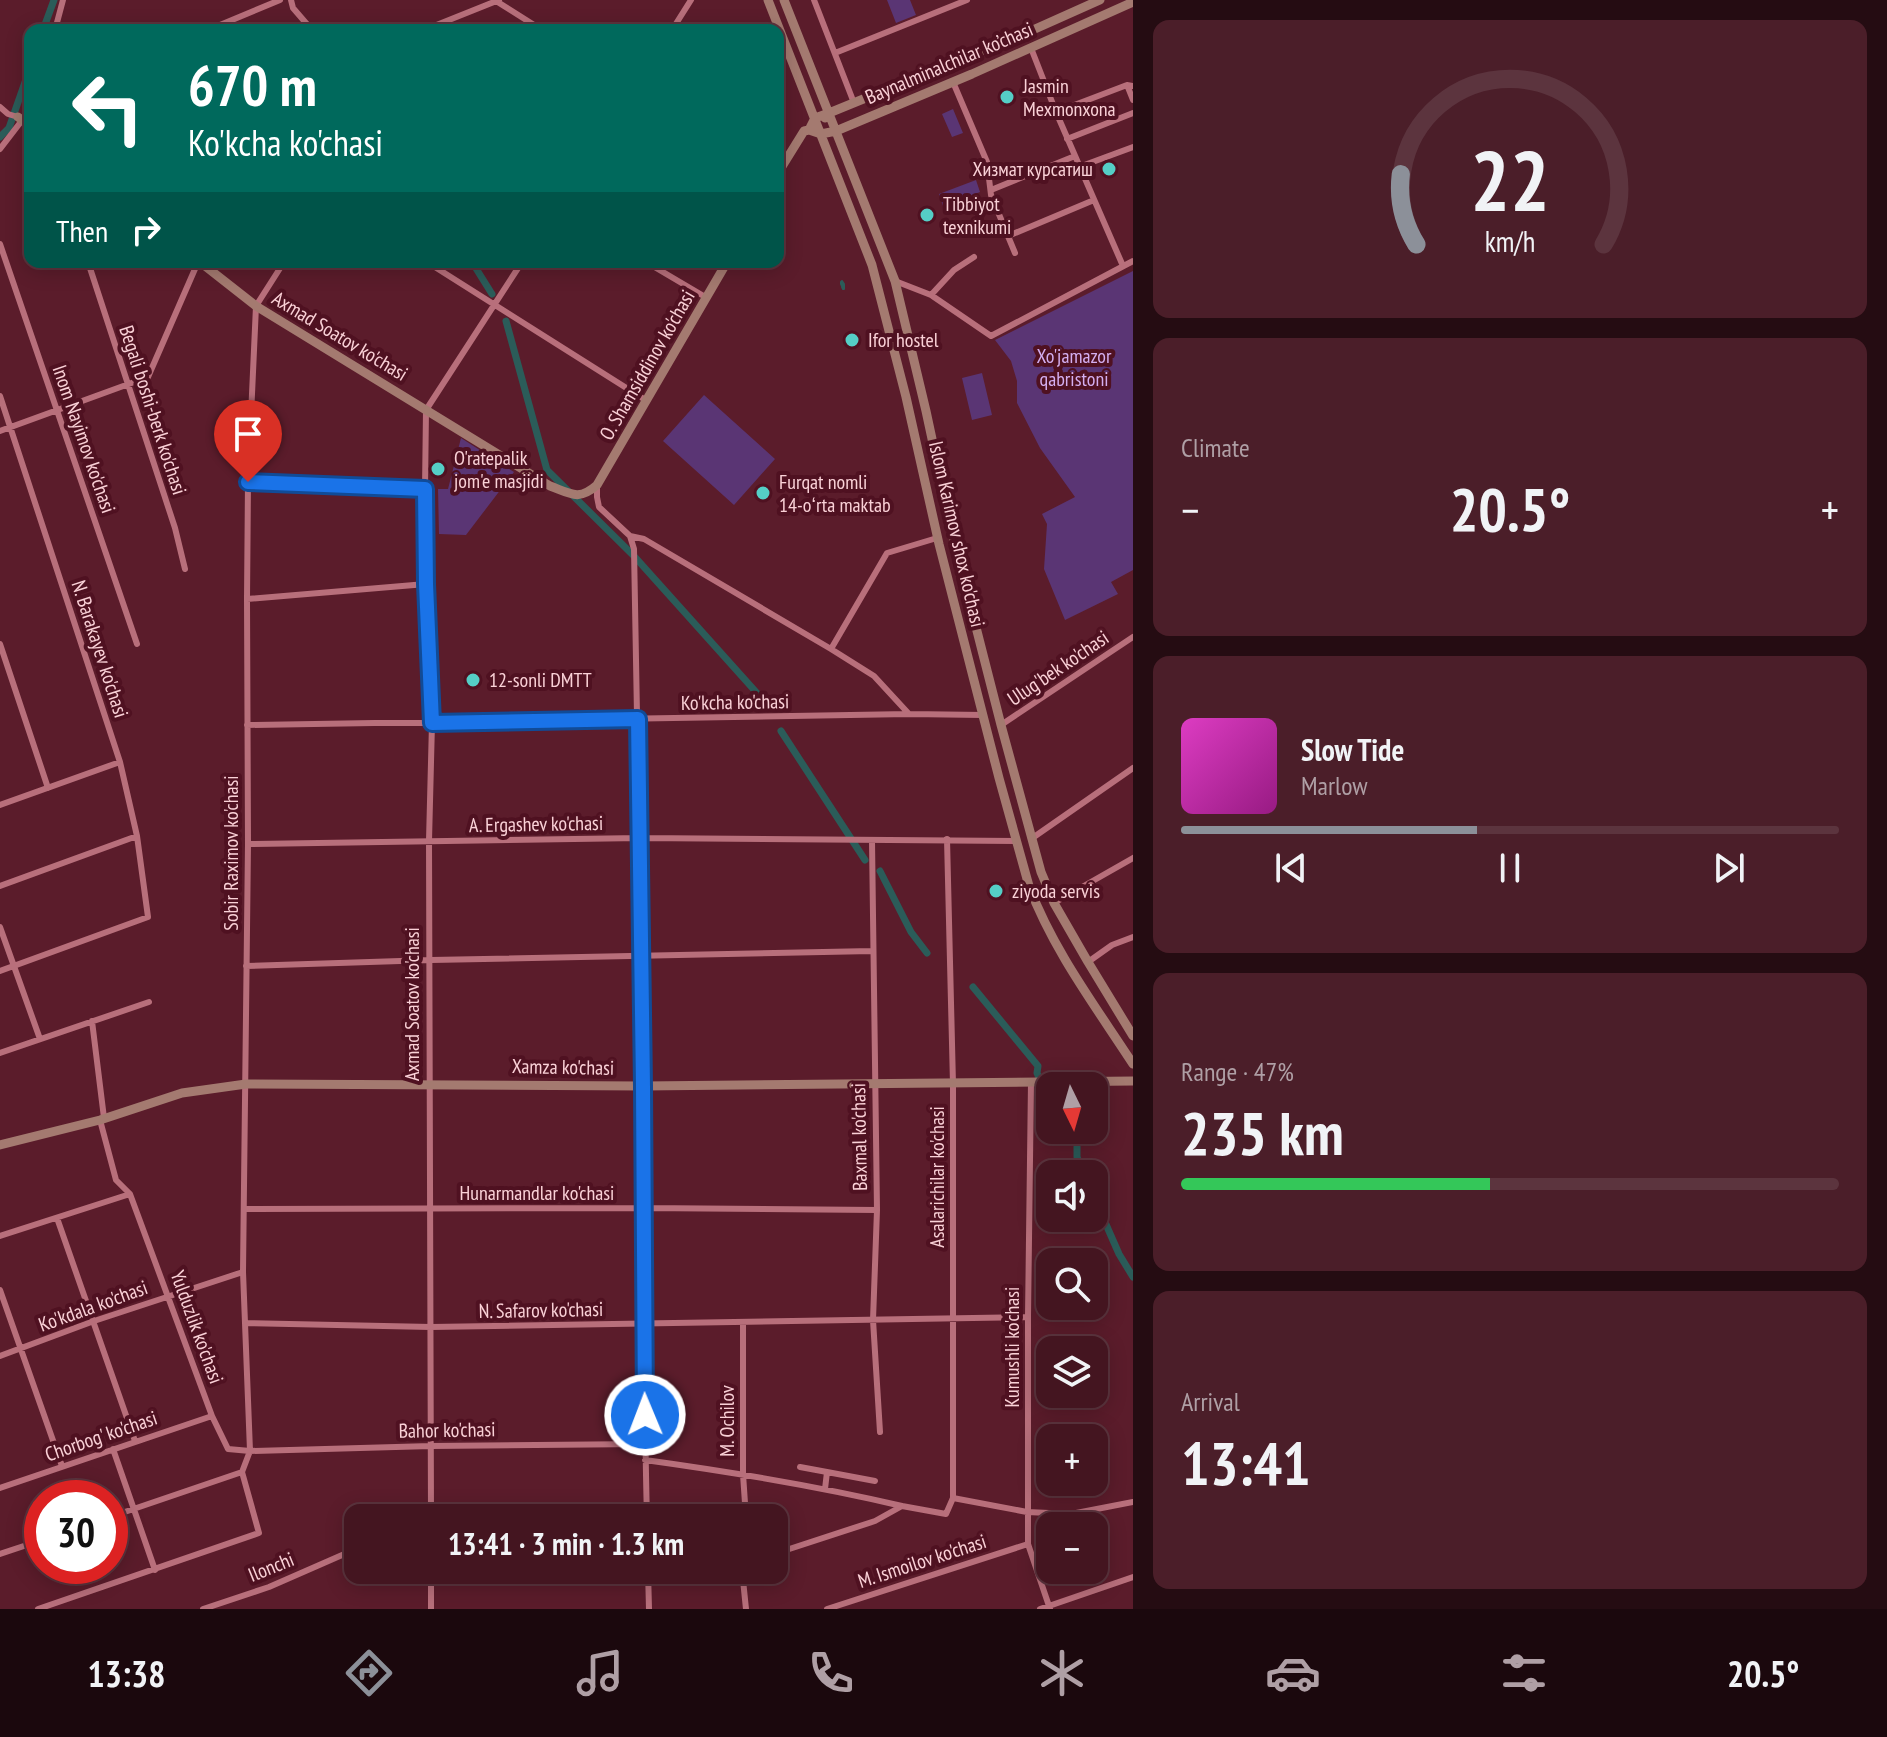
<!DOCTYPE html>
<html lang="en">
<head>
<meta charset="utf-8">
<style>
  :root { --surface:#441520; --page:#4b1e29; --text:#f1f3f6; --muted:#af9fa5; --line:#5c343e; --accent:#8c9099 }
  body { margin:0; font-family:"PT Sans Narrow",sans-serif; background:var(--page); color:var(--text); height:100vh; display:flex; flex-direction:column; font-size:30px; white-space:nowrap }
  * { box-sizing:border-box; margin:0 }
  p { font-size:26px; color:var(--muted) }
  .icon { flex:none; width:44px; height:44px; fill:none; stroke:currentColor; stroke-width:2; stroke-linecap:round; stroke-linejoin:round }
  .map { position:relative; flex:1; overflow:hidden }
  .panel { display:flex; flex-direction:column; gap:20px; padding:20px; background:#250c12; width:754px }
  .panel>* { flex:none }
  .hud { position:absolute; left:24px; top:24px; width:760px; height:244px; border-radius:16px; box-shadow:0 4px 20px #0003,0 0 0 2px var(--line); background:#00695c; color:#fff; overflow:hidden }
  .needle { width:52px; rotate:175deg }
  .controls { position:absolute; left:1036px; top:1072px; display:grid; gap:16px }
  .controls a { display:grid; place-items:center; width:72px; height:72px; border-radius:16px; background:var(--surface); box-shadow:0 4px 20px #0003,0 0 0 2px var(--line); font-size:40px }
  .speed { position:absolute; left:24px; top:1480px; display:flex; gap:16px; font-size:40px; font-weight:700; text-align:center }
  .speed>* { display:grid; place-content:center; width:104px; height:104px; border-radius:50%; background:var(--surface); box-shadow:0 4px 20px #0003,0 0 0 2px var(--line); line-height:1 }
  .speed .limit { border:12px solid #d22; background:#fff; color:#111 }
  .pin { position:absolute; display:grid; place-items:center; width:68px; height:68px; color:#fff; margin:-82px -34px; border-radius:50% 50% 50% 0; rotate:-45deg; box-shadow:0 0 8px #0007 }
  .pin .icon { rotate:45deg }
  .me { position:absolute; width:88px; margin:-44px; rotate:359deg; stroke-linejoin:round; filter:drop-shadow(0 0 6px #0008) }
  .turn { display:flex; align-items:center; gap:28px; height:168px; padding:0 32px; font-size:36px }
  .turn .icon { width:104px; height:104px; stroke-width:2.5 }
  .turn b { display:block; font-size:56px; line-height:68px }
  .then { display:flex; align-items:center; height:76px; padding:0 32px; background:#0003; gap:16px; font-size:30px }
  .big { font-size:60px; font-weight:700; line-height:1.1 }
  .panel .widget { flex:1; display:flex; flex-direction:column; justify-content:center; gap:12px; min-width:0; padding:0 28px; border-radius:16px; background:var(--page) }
  .panel .dial { align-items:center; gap:0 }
  .dial svg { height:208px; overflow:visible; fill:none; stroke:var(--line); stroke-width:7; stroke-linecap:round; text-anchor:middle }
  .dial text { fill:var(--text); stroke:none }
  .song { display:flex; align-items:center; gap:24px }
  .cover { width:96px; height:96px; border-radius:12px; background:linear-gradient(135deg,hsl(310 70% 55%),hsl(310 70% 35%)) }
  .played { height:8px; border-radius:4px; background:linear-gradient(90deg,var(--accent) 45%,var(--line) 45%) }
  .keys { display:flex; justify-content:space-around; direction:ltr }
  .heat { display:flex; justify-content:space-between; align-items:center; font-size:44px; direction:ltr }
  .charge { height:12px; border-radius:6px; background:linear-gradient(90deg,#34c759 47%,var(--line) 0) }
  .trip { position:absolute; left:344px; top:1504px; width:444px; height:80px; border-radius:16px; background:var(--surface); box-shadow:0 4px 20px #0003,0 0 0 2px var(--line); font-weight:700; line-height:80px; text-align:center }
  .tab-bar { display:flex; height:128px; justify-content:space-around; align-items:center; background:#1b080d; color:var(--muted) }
  .tab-bar .icon { width:56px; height:56px }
  .tab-bar .current { color:var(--accent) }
  .tab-bar b { font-size:36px; color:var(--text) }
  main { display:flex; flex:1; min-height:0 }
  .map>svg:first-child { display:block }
  .green { fill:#5a3574 }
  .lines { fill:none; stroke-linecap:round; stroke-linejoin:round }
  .stream { stroke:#2b5c59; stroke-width:2 }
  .canal { stroke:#2b5c59; stroke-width:7 }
  .street { stroke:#b86f7b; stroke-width:6 }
  .secondary { stroke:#a47a70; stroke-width:9 }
  .route-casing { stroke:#114b97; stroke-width:20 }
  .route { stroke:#1a73e8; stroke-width:14 }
  .poi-dot { fill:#55cec6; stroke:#4f1121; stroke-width:3 }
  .labels { text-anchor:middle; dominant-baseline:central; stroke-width:8; stroke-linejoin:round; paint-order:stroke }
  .street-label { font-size:20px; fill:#fad1d7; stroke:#4f1121 }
  .poi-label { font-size:20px; fill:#fad1d7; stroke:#4f1121; text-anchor:start }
  .park-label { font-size:20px; fill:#d4aff1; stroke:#4f1121 }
</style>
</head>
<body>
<main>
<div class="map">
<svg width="1133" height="1609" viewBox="0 0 1133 1609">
  <rect width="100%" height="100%" fill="#5b1c2b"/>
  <!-- green -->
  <path class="green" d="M 887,0 L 910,0 L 916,15 L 896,23 Z
    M 953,109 L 963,133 L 952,137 L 942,114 Z
    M 976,180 L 980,192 L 943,206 L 939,194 Z
    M 1133,271 L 1133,570 L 1111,582 L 1118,594 L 1065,620 L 1044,569 L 1047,524 L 1042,514 L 1075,497 L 1040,448 L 1017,403 L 1017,381 L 1011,361 L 995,340 Z
    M 982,373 L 992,415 L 972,420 L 962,378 Z
    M 704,395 L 775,459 L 734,505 L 663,441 Z
    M 461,438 L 514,472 L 466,535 L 439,534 L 438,489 L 448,489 Z"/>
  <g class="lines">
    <!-- stream -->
    <path class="stream" d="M 842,281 L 844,284 L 841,284 L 841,282 Z
      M 844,284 L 844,286 L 842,286 L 841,284 Z
      M 844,286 L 844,289 L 843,289 L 842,287 Z"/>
    <!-- canal -->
    <path class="canal" d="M 43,30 L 54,0
      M 0,137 L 9,128 L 30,68
      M 472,262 L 492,294
      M 506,321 L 547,470 L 634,556 L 765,702
      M 781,731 L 865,860
      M 880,871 L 911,932 L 927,953
      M 973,987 L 1038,1066 L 1037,1073 L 1042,1084
      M 1077,1130 L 1077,1157 L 1084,1174
      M 1094,1197 L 1119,1254 L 1133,1277"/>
    <!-- street -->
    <path class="street" d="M 291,0 L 293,8 L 312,30
      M 814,0 L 854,103
      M 496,1 L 542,30
      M 55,30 L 63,0
      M 208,30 L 280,0
      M 424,30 L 499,0
      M 672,30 L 691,0
      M 1031,48 L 1056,112 L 1123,266
      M 835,53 L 967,0
      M 953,82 L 987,162 L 991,195 L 1015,253
      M 1127,85 L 1133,100
      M 0,107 L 8,114 L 18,117
      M 1056,112 L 1127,85 L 1133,86
      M 1067,139 L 1133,113
      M 0,149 L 30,110
      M 1079,167 L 1133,147
      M 991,190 L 1075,156
      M 1008,236 L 1094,200
      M 0,244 L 137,644
      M 88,262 L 175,528 L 185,569
      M 427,262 L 647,401
      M 646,262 L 707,298
      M 895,281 L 931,295 L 991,336 L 1133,261
      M 931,295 L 954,270 L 974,257
      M 0,396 L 120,762 L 137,836 L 148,917 L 0,971
      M 0,431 L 148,377 L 198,262
      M 248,482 L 425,489
      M 597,485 L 597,497 L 599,507 L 630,536 L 634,549 C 637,729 641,908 643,1088 C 645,1231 643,1375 647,1518
      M 630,536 L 644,539 L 831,649 L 874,676 L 909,714
      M 247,599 L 426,584
      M 0,644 L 48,788
      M 831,649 L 887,553 L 937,538
      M 247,725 L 909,714 L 983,715
      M 1001,725 L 1133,637
      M 0,805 L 120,762
      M 1031,839 L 1133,768
      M 872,841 L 877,1210 L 873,1320 L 880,1432
      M 248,844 L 640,838 L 1016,841
      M 0,886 L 137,836
      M 1054,903 L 1133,858
      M 0,927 L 40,1039
      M 1088,962 L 1112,945 L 1133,937
      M 246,966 L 431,960 L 872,951
      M 92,1021 L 104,1118
      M 0,1053 L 149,1002
      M 1031,1082 L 1028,1317 L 1028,1544 L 1050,1609
      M 100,1120 L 116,1180 L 130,1194 L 212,1416 L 228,1449 L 250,1451 L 431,1446 L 645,1444
      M 245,1209 L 644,1208 L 877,1210
      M 57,1218 L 135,1441
      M 0,1236 L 130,1194
      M 0,1290 L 62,1466
      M 246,1323 L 431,1327 L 1028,1317
      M 743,1323 L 743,1474 L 746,1518
      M 0,1356 L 94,1321 L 243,1272
      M 113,1449 L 155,1570
      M 645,1460 C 732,1472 817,1486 902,1506
      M 800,1467 L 827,1472
      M 0,1488 L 212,1416
      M 825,1489 L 827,1472 L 875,1481
      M 953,1498 L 1027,1512 L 1071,1514 L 1133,1502
      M 110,1517 L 242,1472 L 250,1451 L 243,1272 L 248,844 L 247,599 L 248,482 L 256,306 L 284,262
      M 431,1518 L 429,841 L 432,723 L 426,584 L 425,489 L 426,410 L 522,262
      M 0,1554 L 42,1540
      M 774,1554 L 875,1521 L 902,1506 L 946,1514 L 953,1498 L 953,1084 L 947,839
      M 431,1570 L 431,1609
      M 648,1570 L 649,1609
      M 742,1570 L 746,1609
      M 431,1572 L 620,1570
      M 38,1609 L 259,1533 L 242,1472
      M 203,1609 L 269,1587 L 349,1552
      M 827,1609 L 1028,1544
      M 1040,1609 L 1133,1577"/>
    <!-- secondary -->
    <path class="secondary" d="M 768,0 L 872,265 L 906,397 L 939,544 L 999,778 L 1029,886 C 1053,950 1096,1007 1133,1064
      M 784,0 L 895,281 L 926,411 L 954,541 L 1001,725 L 1041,872 L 1054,903 L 1088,962 L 1133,1036
      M 829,113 L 815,118 L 809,130 L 821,134 L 836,131 L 972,74 L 1133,2
      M 18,117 L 30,126
      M 825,118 L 829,113 L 1035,29 L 1100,0
      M 778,173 L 804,131 L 809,130
      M 200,262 L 256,306 L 550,486 C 571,494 579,501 597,485 L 727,262
      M 0,1145 L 100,1120 L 182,1093 L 246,1084 L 643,1086 L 1133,1081"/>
  </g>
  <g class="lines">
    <defs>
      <path id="route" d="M 248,482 L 425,489 L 426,584 L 432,723 L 638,719 L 643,1086 L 645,1415"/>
    </defs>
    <!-- route casing -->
    <use href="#route" class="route-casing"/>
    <!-- route -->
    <use href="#route" class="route"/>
  </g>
  <!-- markers -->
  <g class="poi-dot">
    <circle cx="1007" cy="97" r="8"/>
    <circle cx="1109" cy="169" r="8"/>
    <circle cx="927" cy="215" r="8"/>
    <circle cx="852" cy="340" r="8"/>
    <circle cx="438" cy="469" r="8"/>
    <circle cx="763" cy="493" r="8"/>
    <circle cx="473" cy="680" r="8"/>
    <circle cx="996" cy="891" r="8"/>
  </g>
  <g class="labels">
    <!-- street labels -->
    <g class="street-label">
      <text transform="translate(949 63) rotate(-23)">Baynalminalchilar ko’chasi</text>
      <text transform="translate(340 336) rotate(31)">Axmad Soatov ko'chasi</text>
      <text transform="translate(647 365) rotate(-60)">O. Shamsiddinov ko'chasi</text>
      <text transform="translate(153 410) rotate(72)">Begali boshi-berk ko'chasi</text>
      <text transform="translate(84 439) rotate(71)">Inom Nayimov ko'chasi</text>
      <text transform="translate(957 534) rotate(77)">Islom Karimov shox ko'chasi</text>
      <text transform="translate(100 649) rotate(72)">N. Barakayev ko'chasi</text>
      <text transform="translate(1058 668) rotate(-34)">Ulug'bek ko'chasi</text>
      <text transform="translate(735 702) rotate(-1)">Ko'kcha ko'chasi</text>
      <text transform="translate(536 824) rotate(-1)">A. Ergashev ko'chasi</text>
      <text transform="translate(231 853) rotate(-90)">Sobir Raximov ko'chasi</text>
      <text transform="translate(412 1004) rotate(-90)">Axmad Soatov ko'chasi</text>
      <text transform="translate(563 1067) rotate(1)">Xamza ko'chasi</text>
      <text transform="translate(859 1137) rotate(-91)">Baxmal ko'chasi</text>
      <text transform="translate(937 1177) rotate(-90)">Asalarichilar ko'chasi</text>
      <text x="537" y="1193">Hunarmandlar ko'chasi</text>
      <text transform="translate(93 1306) rotate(-20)">Ko'kdala ko'chasi</text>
      <text transform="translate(541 1310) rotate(-1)">N. Safarov ko'chasi</text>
      <text transform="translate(197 1327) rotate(70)">Yulduzlik ko'chasi</text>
      <text transform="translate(1012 1347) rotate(-90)">Kumushli ko'chasi</text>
      <text transform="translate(727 1421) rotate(-90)">M. Ochilov</text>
      <text transform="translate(447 1430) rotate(-1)">Bahor ko'chasi</text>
      <text transform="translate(101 1436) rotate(-19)">Chorbog' ko'chasi</text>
      <text transform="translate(922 1561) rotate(-18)">M. Ismoilov ko'chasi</text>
      <text transform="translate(271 1567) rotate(-22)">Ilonchi</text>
    </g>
    <!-- poi labels -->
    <g class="poi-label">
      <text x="1023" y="86">Jasmin<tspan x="1023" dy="23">Mexmonxona</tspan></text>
      <text x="1093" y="169" text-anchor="end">Хизмат курсатиш</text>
      <text x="943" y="204">Tibbiyot<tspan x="943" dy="23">texnikumi</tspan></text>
      <text x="868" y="340">Ifor hostel</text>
      <text x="454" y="458">O'ratepalik<tspan x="454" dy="23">jom'e masjidi</tspan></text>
      <text x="779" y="482">Furqat nomli<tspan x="779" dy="23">14-oʻrta maktab</tspan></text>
      <text x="489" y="680">12-sonli DMTT</text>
      <text x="1012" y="891">ziyoda servis</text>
    </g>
    <!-- park labels -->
    <g class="park-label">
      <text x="1074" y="356">Xo'jamazor<tspan x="1074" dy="23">qabristoni</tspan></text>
    </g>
  </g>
</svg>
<div class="controls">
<a><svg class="needle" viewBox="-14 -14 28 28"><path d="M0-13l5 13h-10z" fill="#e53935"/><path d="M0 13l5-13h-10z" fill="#af9fa5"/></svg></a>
<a><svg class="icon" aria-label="sound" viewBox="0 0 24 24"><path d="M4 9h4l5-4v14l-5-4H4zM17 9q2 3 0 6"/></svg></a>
<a><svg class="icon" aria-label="search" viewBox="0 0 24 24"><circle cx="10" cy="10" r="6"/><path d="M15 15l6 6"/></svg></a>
<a><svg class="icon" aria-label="layers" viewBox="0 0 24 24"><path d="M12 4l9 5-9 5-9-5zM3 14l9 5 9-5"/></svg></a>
<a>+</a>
<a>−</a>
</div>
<div class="speed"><div class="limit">30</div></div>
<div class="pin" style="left:248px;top:482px;background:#d93025"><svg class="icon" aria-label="arrive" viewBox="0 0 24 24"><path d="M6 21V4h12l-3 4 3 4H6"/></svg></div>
<svg class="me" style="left:645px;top:1415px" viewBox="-20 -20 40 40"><circle r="17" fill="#1a73e8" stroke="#fff" stroke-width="3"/><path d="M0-11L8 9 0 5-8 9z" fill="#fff"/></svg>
<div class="trip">13:41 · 3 min · 1.3 km</div>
<div class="hud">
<div class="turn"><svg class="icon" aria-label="left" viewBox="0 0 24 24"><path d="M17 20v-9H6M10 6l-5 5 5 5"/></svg><div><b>670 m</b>Ko'kcha ko'chasi</div></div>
<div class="then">Then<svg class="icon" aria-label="right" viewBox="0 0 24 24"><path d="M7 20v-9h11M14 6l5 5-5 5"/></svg></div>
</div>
</div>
<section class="panel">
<div class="widget dial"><svg viewBox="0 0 100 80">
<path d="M14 69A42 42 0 1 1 86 69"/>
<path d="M14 69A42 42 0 0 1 8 42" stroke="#8c9099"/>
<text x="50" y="56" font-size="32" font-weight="700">22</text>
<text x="50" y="72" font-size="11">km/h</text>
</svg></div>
<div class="widget"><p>Climate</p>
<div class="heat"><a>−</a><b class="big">20.5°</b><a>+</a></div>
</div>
<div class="widget">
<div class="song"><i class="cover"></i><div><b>Slow Tide</b><p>Marlow</p></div></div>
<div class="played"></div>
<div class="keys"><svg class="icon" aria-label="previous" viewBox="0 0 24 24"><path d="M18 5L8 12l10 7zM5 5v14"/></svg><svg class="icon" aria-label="pause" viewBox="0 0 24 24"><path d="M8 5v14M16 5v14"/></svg><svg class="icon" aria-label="next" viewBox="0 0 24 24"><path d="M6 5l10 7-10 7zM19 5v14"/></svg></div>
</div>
<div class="widget"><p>Range · 47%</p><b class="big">235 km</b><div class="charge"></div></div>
<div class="widget"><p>Arrival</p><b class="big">13:41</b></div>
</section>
</main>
<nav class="tab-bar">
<b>13:38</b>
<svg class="icon current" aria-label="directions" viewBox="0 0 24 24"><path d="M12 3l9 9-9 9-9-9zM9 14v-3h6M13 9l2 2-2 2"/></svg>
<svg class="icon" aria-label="music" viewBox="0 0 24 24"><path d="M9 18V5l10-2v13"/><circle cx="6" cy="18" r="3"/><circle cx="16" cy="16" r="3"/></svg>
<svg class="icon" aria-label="phone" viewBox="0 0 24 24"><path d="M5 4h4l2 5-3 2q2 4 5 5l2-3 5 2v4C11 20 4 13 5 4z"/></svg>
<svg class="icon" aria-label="climate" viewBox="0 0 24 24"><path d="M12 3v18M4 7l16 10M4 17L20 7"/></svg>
<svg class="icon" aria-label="car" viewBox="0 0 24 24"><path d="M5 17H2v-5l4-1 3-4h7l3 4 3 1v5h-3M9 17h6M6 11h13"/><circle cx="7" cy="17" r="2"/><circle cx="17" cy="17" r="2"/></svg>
<svg class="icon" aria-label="filters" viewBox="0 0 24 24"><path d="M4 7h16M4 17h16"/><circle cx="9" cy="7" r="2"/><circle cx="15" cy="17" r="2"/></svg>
<b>20.5°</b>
</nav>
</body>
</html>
